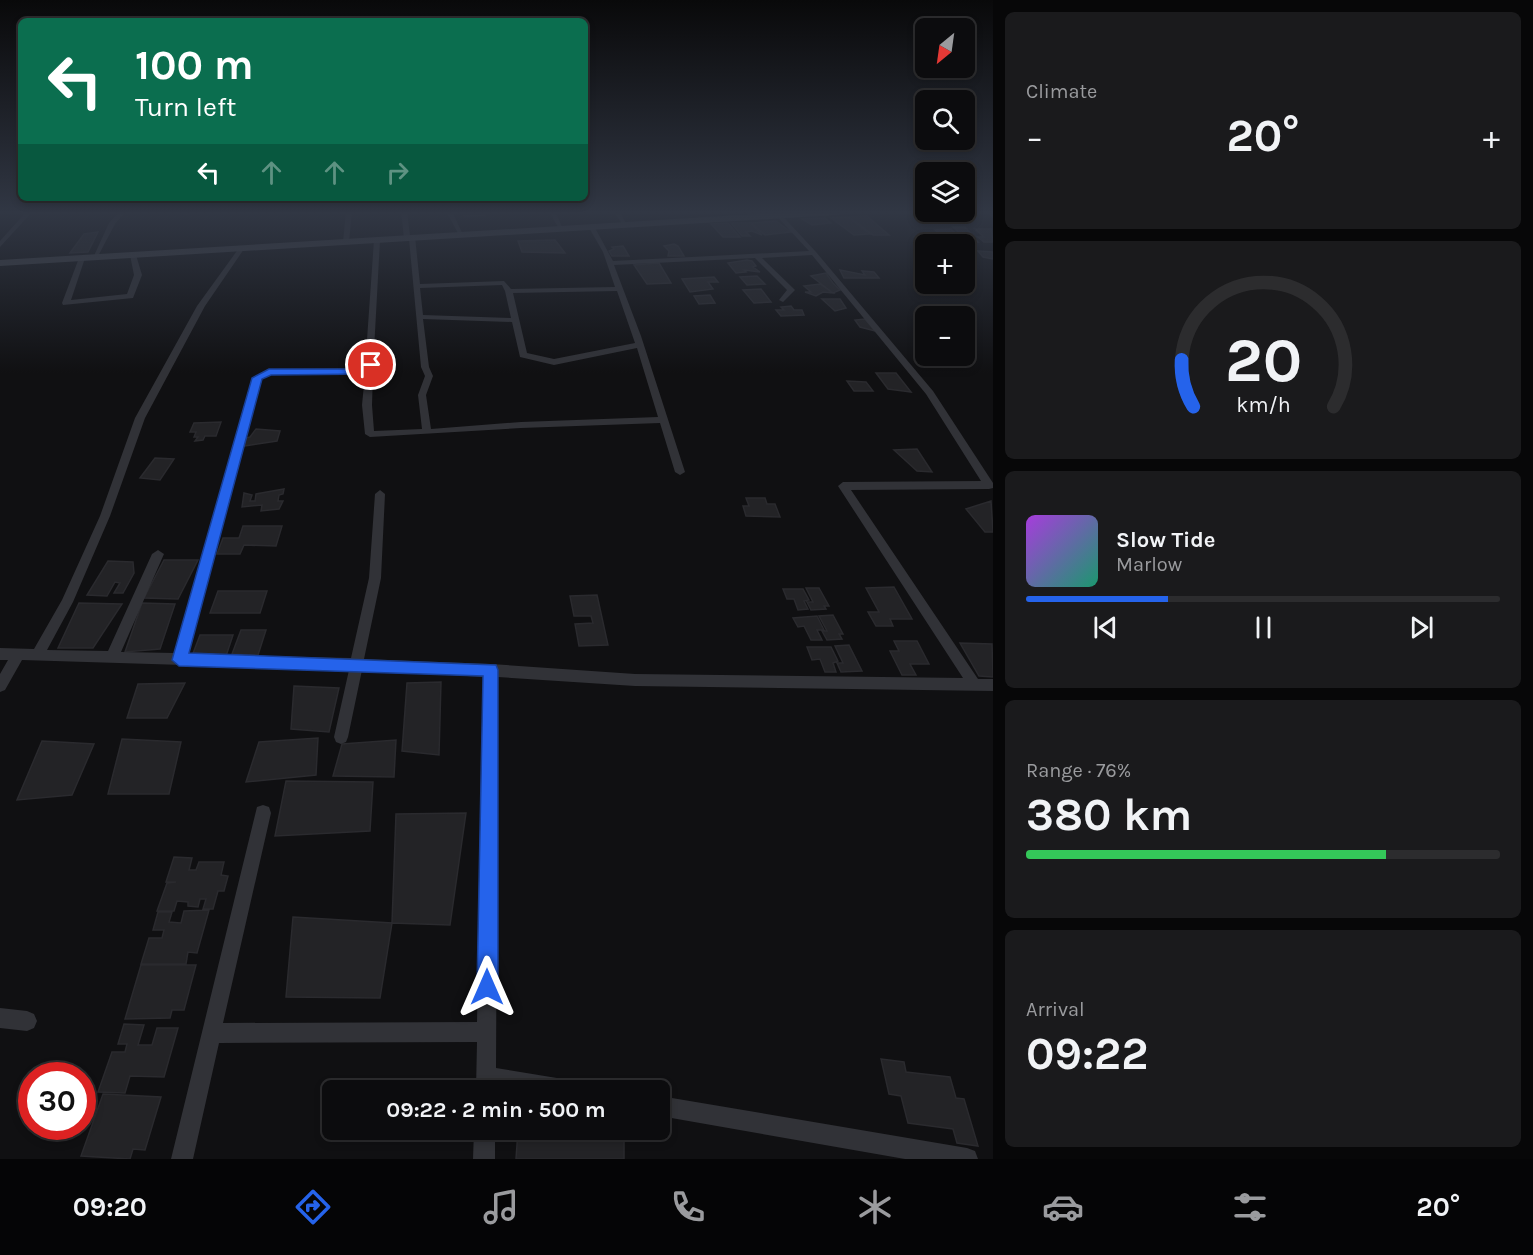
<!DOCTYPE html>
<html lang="en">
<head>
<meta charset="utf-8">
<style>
  :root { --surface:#0c0c0e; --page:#1a1a1c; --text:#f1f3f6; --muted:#9a9b9e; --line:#2c2c2e; --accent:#2563eb }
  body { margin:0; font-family:Karla,sans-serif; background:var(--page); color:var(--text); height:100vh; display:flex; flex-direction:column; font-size:22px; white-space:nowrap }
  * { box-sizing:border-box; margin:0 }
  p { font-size:20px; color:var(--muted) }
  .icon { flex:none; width:33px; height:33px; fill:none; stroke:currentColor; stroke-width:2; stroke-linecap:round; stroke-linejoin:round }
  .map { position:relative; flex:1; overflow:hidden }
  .panel { display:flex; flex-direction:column; gap:12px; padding:12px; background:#070708; width:540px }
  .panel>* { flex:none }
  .top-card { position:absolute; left:18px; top:18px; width:570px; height:183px; border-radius:9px; box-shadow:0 3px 9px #0003,0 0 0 2px var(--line); background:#0b6e4f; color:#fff; overflow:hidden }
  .needle { width:39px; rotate:209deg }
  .fabs { position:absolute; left:915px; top:18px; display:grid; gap:12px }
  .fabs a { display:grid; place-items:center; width:60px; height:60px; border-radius:9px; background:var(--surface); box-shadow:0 3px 9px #0003,0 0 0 2px var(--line); font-size:30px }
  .speed { position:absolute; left:18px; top:1062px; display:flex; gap:12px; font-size:30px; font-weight:700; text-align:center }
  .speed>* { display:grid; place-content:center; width:78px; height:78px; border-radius:50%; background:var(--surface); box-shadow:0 3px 9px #0003,0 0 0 2px var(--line); line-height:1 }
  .speed .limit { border:9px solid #d22; background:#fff; color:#111 }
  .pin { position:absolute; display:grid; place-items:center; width:51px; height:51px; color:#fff; margin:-26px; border:3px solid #fff; border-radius:50%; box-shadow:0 2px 6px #0007 }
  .me { position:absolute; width:66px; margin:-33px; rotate:0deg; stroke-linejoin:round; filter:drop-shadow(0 0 4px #0008) }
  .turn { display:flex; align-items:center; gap:21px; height:126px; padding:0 18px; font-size:27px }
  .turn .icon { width:78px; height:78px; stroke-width:2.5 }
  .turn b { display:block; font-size:42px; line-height:51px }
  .lanes { display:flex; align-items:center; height:57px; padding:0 18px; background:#0003; justify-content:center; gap:30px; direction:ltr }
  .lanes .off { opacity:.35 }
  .big { font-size:45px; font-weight:700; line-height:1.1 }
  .panel .card { flex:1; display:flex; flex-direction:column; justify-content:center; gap:9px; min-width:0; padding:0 21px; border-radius:9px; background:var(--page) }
  .panel .dial { align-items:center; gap:0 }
  .dial svg { height:156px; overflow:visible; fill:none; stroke:var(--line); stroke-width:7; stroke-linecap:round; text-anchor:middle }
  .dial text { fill:var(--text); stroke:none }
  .song { display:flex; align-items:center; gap:18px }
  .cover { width:72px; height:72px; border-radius:9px; background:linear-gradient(135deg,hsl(280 70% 55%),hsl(160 70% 35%)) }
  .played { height:6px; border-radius:3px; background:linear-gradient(90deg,var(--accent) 30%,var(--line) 30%) }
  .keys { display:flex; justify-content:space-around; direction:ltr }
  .heat { display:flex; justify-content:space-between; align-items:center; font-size:33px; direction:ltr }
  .charge { height:9px; border-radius:4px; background:linear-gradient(90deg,#34c759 76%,var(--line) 0) }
  .trip { position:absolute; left:322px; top:1080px; width:348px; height:60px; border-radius:9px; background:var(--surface); box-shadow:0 3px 9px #0003,0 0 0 2px var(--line); font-weight:700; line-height:60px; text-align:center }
  .menu { display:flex; height:96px; justify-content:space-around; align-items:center; background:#050506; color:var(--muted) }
  .menu .icon { width:42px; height:42px }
  .menu .active { color:var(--accent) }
  .menu b { font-size:27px; color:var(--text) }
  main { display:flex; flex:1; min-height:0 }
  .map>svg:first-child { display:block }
  .building { fill:#232326; stroke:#2a2a2e; stroke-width:1.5 }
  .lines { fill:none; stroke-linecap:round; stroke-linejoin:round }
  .minor { fill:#313237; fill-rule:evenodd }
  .secondary { fill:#3f4147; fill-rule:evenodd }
  .route { fill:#2563eb; stroke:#184099; stroke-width:1.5 }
</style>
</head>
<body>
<main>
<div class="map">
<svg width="993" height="1159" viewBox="0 0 993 1159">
  <rect width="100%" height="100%" fill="#101012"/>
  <!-- building -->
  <path class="building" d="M 461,211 L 482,211 L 485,215 L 465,217 Z
    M 867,216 L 889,235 L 873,235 L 850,217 Z
    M 848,217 L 870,234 L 854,235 L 831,218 Z
    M 825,218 L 831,223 L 812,225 L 802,219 Z
    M 776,221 L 791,232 L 765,235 L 751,223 Z
    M 728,223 L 740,237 L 723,237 L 711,224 Z
    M 731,223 L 751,223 L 762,235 L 752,231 L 746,232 L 750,236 L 742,236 Z
    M 953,227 L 965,227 L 978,242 L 968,241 Z
    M 951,229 L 963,241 L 948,241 L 935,230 Z
    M 975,229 L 991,229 L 993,242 L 984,242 L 978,237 L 984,237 Z
    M 98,232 L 88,252 L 70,253 L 84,234 Z
    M 555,240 L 565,253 L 522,252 L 518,241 Z
    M 674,244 L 678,246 L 684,256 L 668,256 L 669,251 L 664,246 Z
    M 623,246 L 629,256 L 612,256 L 609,251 L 614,249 L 612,247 Z
    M 978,251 L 993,252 L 993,259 L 983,257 Z
    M 747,260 L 752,261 L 756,266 L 753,267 L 760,272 L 744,270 L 746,272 L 736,273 L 728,263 Z
    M 659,263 L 671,283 L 647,284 L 634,265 Z
    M 840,270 L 865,275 L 862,271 L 874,272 L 879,278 L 844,278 Z
    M 826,273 L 833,283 L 840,290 L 833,293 L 811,276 Z
    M 757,276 L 765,284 L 747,285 L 740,277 Z
    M 714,277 L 718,282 L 708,282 L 713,289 L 690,292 L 682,279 Z
    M 820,284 L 833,293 L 823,292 L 816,296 L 805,292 L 811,292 L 804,286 Z
    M 761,289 L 771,302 L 754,303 L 743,290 Z
    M 710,295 L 715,303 L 699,304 L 694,296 Z
    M 822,299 L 840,299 L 846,308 L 835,311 Z
    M 791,306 L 794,310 L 802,310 L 804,315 L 781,316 L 776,310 L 784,310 L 781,307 Z
    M 865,319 L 875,331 L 860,327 L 855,320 Z
    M 876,373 L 896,373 L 911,392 L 888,389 Z
    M 847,381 L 866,382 L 873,391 L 854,391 Z
    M 221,422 L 216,436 L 205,436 L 203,440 L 195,441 L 198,437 L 194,437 L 196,432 L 190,432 L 194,423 Z
    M 256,429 L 280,431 L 277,441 L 244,446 L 246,438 L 250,437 Z
    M 917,449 L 932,472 L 917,471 L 894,450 Z
    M 155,458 L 174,459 L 160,480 L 140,478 Z
    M 284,489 L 283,494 L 279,495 L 278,501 L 283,501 L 279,509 L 261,511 L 262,505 L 242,507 L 244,493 L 252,495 L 250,501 L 255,501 L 256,494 Z
    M 746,498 L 765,498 L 767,504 L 775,504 L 780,517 L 746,516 L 743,506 L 749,506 Z
    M 991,501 L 993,532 L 985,532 L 966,509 Z
    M 243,526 L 282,526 L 276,546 L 244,545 L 240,554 L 217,554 L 223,538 L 239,538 Z
    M 164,560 L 198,560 L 178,599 L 144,598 Z
    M 108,561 L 133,562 L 134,573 L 123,593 L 114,593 L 120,583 L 115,582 L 107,596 L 87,595 Z
    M 894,587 L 912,619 L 890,619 L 893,626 L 876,626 L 868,612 L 879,612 L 866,588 Z
    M 806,588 L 819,588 L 829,606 L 824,606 L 826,609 L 811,610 L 807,602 L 813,602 Z
    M 783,589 L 803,589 L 809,600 L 804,601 L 808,609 L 798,610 L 794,599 L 787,599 Z
    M 218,591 L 267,591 L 260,613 L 210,613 Z
    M 597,595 L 608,645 L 579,646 L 575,624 L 593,623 L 591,616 L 574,616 L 570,596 Z
    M 79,603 L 122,604 L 93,648 L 58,648 Z
    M 142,603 L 175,604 L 160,649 L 125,652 Z
    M 833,615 L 843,634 L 839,634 L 842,639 L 827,640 L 822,631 L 827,631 L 819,616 Z
    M 817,616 L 824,630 L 817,630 L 822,640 L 811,640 L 804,626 L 798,627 L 793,618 Z
    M 241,630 L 266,630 L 258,655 L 232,654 Z
    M 200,635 L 233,635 L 226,656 L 192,656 Z
    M 894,641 L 917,641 L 929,664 L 910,664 L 916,675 L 902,675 L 890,651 L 899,651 Z
    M 960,643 L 992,644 L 993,677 L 979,676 Z
    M 849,645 L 862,671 L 841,672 L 837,663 L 843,663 L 835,646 Z
    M 807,647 L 831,647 L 838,661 L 833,663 L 836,672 L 825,672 L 820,659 L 812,660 Z
    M 441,682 L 439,755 L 402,751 L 407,683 Z
    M 185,683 L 167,718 L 127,718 L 138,684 Z
    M 294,686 L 339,688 L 329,732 L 291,729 Z
    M 318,738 L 316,775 L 246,782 L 259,742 Z
    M 122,739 L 181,742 L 169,794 L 108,794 Z
    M 396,740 L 394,777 L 333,776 L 342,744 Z
    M 42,741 L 94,744 L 72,795 L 17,800 Z
    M 286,781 L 373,782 L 370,831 L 275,836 Z
    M 466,813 L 450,925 L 392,923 L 396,814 Z
    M 174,857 L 192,858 L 189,870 L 196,870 L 199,862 L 224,862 L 221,875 L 228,876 L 224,891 L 218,891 L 213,909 L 203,909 L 206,899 L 200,899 L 198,907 L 188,906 L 188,902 L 177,901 L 174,911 L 157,911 L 167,883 L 176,882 L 166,882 Z
    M 209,910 L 197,953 L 188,952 L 186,964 L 141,964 L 149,938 L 162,938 L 164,930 L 153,930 L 158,912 L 172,912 L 169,922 L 181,923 L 184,911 Z
    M 293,917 L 392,923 L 380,998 L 286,997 Z
    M 141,965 L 196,965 L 184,1010 L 172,1010 L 170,1018 L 125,1019 Z
    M 124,1024 L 144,1025 L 138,1045 L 152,1045 L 157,1028 L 178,1028 L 164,1077 L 130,1076 L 125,1093 L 98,1092 L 112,1052 L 125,1052 L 127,1044 L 118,1044 Z
    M 881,1059 L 904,1062 L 906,1072 L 950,1077 L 956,1098 L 964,1099 L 978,1146 L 957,1143 L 953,1129 L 908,1123 L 901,1096 L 889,1094 Z
    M 103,1094 L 161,1097 L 145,1150 L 133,1149 L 130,1159 L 81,1156 Z
    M 518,1130 L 560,1130 L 624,1141 L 624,1159 L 516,1159 Z"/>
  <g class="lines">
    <!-- minor -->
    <path class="minor" d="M 27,211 L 33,211 L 0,247 L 0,241 Z
      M 120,211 L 126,211 L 115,224 L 97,258 L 93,258 L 109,223 Z
      M 169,211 L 222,211 L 186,215 Z
      M 346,211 L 352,211 L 349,242 L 346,244 L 343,242 Z
      M 401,211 L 407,211 L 410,236 L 415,237 L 420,284 L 504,281 L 511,289 L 615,287 L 603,252 L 588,226 L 591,224 L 594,226 L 613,261 L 809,251 L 772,211 L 778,211 L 816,252 L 933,391 L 993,483 L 993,488 L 989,489 L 851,490 L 978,679 L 993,679 L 993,691 L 635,686 L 498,677 L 496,1068 L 569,1080 L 576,1083 L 579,1090 L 512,1090 L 496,1088 L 496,1090 L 476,1090 L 477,1042 L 219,1043 L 193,1159 L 171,1159 L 257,807 L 263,805 L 269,807 L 271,813 L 223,1023 L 477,1022 L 484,677 L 362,670 L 348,737 L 346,742 L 341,744 L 336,742 L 334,737 L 349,670 L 22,660 L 5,690 L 0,692 L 0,674 L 8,660 L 0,660 L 0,648 L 34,649 L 62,600 L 100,516 L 135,418 L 197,306 L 239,248 L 244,249 L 205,306 L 145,418 L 110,516 L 73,602 L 47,650 L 108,651 L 152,554 L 158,550 L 164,554 L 121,652 L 174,653 L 253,378 L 269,369 L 365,368 L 374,240 L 377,238 L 380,240 L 373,369 L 375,371 L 373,373 L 372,405 L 374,431 L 422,429 L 418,395 L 425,376 L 421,367 L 409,239 L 404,238 ZM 812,255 L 926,394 L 981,481 L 843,482 L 838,486 L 963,678 L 635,674 L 491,664 L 364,659 L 381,578 L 385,494 L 380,490 L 375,494 L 369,578 L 351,658 L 187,654 L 261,379 L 271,375 L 365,374 L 362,405 L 365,434 L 370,437 L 521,428 L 660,423 L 675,472 L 680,475 L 685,472 L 641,336 L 614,265 L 755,258 L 787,290 L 779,300 L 783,302 L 795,290 L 762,258 ZM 502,285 L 505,291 L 511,318 L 423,315 L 420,288 ZM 617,291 L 635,343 L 554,359 L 527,353 L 513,293 ZM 423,319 L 512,322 L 520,357 L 554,365 L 637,348 L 658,417 L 521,422 L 431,429 L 426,395 L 433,376 L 429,367 Z
      M 446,211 L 452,211 L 463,235 L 459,235 Z
      M 549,211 L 555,211 L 563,229 L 559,229 Z
      M 613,211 L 619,211 L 627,225 L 623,225 Z
      M 985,211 L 991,211 L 993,218 Z
      M 133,253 L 136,255 L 142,275 L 133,298 L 63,305 L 62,303 L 79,258 L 82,256 L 85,258 L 71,300 L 127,294 L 134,275 L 130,255 Z
      M 0,1008 L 27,1011 L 34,1014 L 37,1021 L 34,1028 L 27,1031 L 0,1028 Z
      M 660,1096 L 967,1148 L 975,1151 L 978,1159 L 905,1159 L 660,1116 Z
      M 474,1130 L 495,1130 L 495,1159 L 473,1159 Z"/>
    <!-- secondary -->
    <path class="secondary" d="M 807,211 L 854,211 L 850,214 L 0,266 L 0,260 Z"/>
  </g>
  <!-- sky -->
  <linearGradient id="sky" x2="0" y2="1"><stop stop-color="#09090a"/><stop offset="0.57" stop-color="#313744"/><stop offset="1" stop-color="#313744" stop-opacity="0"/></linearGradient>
  <rect width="993" height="373" fill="url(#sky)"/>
  <!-- route -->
  <path class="route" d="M 371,362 L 376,365 L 376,372 L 371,374 L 271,375 L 262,379 L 189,653 L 496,665 L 498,670 L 498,987 L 495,994 L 487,997 L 480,994 L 477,987 L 483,676 L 179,666 L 172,660 L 252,378 L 269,369 L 366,369 L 368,363 Z"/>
</svg>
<div class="fabs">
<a><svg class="needle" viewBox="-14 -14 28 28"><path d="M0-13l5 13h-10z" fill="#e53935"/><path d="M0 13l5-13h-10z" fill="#9a9b9e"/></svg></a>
<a><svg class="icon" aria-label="search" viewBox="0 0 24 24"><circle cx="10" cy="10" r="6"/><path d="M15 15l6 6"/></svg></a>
<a><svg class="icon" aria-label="layers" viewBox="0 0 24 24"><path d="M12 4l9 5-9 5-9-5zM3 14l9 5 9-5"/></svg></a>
<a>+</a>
<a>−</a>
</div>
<div class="speed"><div class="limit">30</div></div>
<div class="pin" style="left:371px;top:365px;background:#d93025"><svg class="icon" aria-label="arrive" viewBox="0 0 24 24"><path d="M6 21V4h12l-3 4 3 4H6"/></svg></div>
<svg class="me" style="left:487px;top:987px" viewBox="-20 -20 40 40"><path d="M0-17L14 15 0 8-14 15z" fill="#2563eb" stroke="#fff" stroke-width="4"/></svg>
<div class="trip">09:22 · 2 min · 500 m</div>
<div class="top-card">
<div class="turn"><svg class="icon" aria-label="left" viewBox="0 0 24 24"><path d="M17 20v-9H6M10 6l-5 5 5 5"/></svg><div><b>100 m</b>Turn left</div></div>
<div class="lanes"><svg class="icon" aria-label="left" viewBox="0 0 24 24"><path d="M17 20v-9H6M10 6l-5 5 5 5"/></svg><svg class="icon off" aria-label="ahead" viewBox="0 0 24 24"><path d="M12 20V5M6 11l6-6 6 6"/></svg><svg class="icon off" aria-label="ahead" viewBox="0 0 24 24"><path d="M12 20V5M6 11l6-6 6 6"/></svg><svg class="icon off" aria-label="right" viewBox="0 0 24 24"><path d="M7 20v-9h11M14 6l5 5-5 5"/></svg></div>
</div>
</div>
<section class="panel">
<div class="card"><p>Climate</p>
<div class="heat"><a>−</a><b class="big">20°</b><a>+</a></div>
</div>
<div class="card dial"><svg viewBox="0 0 100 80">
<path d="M14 69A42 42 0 1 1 86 69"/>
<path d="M14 69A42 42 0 0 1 8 45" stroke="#2563eb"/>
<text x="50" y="56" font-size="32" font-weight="700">20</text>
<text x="50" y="72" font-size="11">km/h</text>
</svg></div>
<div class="card">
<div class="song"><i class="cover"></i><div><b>Slow Tide</b><p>Marlow</p></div></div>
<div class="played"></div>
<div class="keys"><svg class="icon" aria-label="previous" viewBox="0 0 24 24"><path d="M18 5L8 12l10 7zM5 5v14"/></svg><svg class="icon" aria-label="pause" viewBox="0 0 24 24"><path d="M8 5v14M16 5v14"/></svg><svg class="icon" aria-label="next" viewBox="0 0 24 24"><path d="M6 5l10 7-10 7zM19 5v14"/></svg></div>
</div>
<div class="card"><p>Range · 76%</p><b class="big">380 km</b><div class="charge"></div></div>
<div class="card"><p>Arrival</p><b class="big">09:22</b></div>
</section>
</main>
<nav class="menu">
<b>09:20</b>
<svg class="icon active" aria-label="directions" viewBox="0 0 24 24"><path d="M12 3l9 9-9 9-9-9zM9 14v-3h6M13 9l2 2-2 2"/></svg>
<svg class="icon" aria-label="music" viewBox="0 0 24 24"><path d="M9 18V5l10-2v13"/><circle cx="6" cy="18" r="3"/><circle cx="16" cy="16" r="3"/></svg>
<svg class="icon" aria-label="phone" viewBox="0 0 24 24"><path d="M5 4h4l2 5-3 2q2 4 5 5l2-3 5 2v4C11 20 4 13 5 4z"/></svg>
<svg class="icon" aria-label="climate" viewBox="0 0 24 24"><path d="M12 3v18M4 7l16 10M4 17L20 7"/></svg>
<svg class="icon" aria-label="car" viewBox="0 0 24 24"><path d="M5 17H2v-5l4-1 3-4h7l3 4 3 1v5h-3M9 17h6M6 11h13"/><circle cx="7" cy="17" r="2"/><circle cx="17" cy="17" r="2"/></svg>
<svg class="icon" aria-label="filters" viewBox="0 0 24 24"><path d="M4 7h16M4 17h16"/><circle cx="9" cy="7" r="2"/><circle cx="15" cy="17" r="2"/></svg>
<b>20°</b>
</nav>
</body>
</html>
